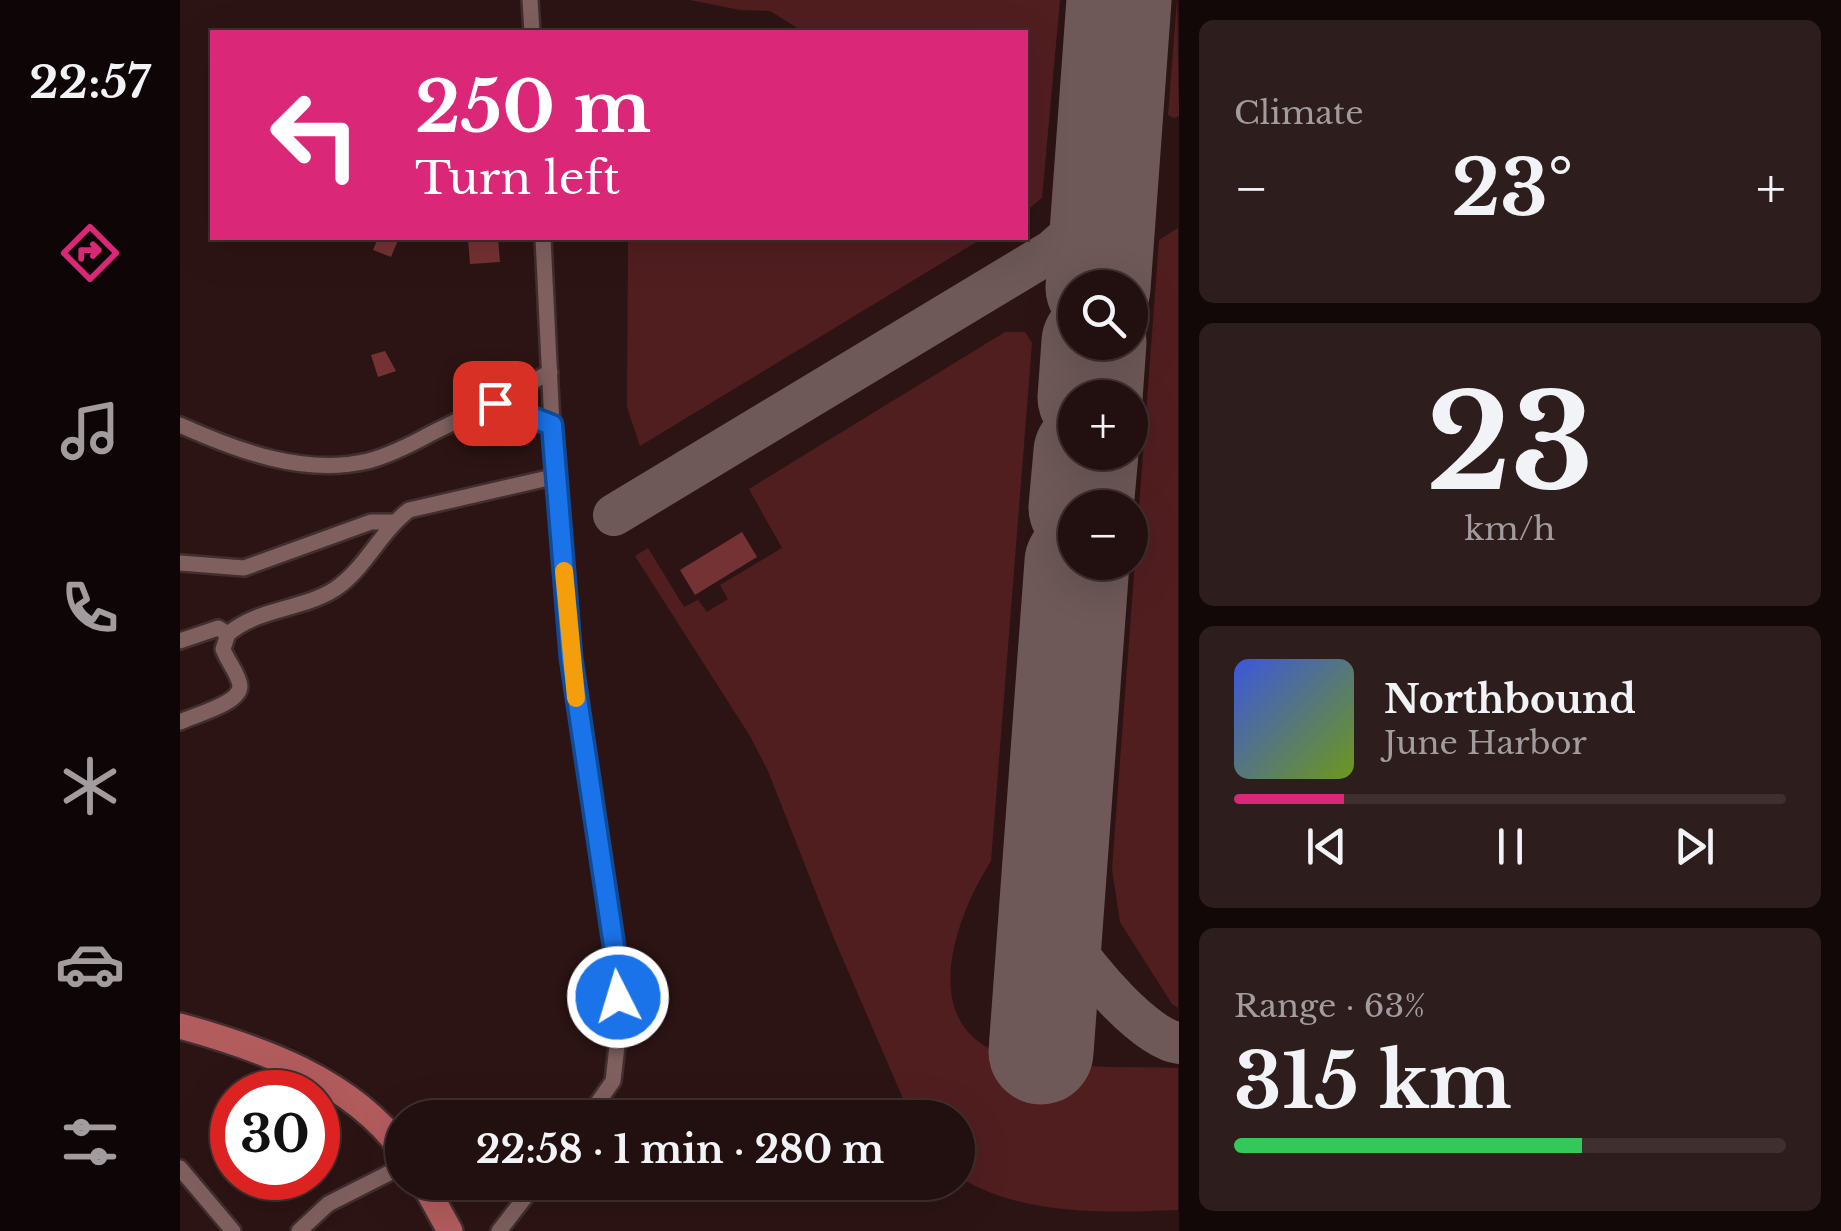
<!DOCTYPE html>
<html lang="en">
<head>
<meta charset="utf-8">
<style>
  :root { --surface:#220f0f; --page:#2e1d1d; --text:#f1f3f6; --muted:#a29c9e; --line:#3f2f2f; --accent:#db2777 }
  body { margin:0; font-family:"Libre Baskerville",serif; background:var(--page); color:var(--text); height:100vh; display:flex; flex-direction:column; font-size:38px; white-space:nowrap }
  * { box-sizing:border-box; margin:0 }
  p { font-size:32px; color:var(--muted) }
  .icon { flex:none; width:55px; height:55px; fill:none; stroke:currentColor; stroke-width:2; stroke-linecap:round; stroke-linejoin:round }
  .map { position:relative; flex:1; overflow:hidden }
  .sheet { display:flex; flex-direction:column; gap:20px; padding:20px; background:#130808; width:662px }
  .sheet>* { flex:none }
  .hud { position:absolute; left:30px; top:30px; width:818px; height:210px; border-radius:0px; box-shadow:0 10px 40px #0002,0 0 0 2px var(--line); background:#db2777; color:#fff; overflow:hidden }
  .controls { position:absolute; left:878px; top:270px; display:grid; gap:20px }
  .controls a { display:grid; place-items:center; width:90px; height:90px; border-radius:50%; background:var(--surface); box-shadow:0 10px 40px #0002,0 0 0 2px var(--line); font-size:50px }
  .speed { position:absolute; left:30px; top:1070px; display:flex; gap:20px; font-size:50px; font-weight:700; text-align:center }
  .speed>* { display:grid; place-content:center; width:130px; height:130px; border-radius:50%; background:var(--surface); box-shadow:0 10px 40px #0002,0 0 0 2px var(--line); line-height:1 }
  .speed .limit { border:15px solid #d22; background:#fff; color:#111 }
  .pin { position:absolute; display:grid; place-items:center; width:85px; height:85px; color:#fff; margin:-42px; border-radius:20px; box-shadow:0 5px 15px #0006 }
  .me { position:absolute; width:110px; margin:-55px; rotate:355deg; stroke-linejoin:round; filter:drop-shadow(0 0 8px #0008) }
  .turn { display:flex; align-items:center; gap:35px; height:210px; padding:0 40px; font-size:45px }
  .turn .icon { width:130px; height:130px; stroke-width:2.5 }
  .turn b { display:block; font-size:70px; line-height:85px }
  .big { font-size:75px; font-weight:800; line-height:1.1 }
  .sheet .tile { flex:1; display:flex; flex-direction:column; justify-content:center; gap:15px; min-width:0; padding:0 35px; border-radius:15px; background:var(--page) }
  .sheet .dial { align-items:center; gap:0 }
  .dial b { font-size:130px; line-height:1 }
  .song { display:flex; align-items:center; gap:30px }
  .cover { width:120px; height:120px; border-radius:15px; background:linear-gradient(135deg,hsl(230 70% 55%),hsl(80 70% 35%)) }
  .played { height:10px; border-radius:5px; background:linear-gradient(90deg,var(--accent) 20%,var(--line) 20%) }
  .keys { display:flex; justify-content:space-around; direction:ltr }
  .heat { display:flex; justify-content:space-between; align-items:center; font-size:55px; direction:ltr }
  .charge { height:15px; border-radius:8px; background:linear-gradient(90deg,#34c759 63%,var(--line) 0) }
  .trip { position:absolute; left:205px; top:1100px; width:590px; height:100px; border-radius:50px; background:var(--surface); box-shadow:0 10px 40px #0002,0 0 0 2px var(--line); font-weight:800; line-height:100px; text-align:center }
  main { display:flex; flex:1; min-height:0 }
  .tab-bar { display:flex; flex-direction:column; width:180px; justify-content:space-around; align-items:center; background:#0e0606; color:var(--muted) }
  .tab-bar .icon { width:70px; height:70px }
  .tab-bar .current { color:var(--accent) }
  .tab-bar b { font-size:45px; color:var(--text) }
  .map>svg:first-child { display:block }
  .green { fill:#511e20 }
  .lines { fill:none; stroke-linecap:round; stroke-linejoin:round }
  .taxiway { stroke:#6e5858; stroke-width:42 }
  .runway { stroke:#6e5858; stroke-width:105 }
  .building { fill:#743234 }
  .minor-casing { stroke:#412e2e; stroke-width:20 }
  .primary-casing { stroke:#412e2e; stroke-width:30 }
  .minor { stroke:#7f605f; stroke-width:15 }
  .primary { stroke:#b35c5e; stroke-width:25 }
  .route-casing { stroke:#114b97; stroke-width:25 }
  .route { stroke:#1a73e8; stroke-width:18 }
  .slow { stroke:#f59e0b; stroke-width:18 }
</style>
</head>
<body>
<main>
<nav class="tab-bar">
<b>22:57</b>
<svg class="icon current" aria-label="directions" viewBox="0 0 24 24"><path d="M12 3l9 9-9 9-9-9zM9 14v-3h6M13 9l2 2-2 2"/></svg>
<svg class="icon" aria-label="music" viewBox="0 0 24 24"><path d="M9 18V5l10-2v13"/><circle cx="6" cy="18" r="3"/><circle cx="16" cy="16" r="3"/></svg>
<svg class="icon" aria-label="phone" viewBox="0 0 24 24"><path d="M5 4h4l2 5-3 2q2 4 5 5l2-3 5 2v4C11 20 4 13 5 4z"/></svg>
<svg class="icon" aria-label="climate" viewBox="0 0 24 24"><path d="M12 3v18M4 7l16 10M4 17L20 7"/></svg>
<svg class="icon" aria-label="car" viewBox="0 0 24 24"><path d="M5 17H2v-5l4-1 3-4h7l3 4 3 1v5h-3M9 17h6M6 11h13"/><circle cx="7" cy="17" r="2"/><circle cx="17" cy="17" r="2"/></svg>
<svg class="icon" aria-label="filters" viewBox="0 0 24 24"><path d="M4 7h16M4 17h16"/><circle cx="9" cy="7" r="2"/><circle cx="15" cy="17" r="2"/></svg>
</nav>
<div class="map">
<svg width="999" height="1231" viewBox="0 0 999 1231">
  <rect width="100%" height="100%" fill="#2d1414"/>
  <!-- green -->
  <path class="green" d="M 510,0 L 880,0 L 862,198 L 845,212 L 845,32 L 624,32 L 590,11 L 560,10 Z
    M 997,0 L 999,116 L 994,118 L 988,115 Z
    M 998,228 L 998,1008 L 992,1004 L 940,922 L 932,869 L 979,240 Z
    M 448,238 L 803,238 L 460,446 L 447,407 Z
    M 825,332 L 845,332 L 852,343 L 811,861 C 777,914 735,1023 822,1054 C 865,1070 950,1066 998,1068 L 998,1210 C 928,1213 839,1216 778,1176 L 778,1118 L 731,1117 L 653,936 L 588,771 L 570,736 L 455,556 L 468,548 L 504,607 L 518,600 L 527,612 L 548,599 L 540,585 L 602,548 L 569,489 Z"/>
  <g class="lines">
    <!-- taxiway -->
    <path class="taxiway" d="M 924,0 L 936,42
      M 434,515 L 872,251 L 913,215 L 927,168
      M 872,898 C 877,914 882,928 890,942 C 907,970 966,1039 999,1043"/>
    <!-- runway -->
    <path class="runway" d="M 918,288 L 939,0
      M 910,398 L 914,342
      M 901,508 L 906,452
      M 861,1052 L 897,562"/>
  </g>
  <!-- building -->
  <path class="building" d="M 198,238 L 219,238 L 211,257 L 193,250 Z
    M 288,238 L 318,238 L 320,262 L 290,264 Z
    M 205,351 L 216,371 L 198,377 L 191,355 Z
    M 562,532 L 577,557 L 515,595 L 500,570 Z"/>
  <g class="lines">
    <defs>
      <path id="minor" d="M 350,0 L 352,32
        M 363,238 L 372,425 L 391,658 L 437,966 L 439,1028 L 433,1081 L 407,1118
        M 315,403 L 372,425
        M 0,425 C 58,451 124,476 188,461 C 211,455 232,444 252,433 C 292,414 331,394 370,372
        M 0,563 L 64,568 L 191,522 L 213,522
        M 0,641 L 38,628 L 48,634
        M 0,722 C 14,715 60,704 60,686 C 59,674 47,661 43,649 L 48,634 C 78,608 122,610 155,589 C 185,569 200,532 229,510 L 377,476
        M 0,1168 L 53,1231
        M 119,1231 L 148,1204 L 217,1169
        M 319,1231 L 357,1182"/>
      <path id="primary" d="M 0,1026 C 80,1048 171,1080 222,1150
        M 243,1182 L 270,1231"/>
    </defs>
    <!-- minor casing -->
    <use href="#minor" class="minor-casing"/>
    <!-- primary casing -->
    <use href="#primary" class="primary-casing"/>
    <!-- minor -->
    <use href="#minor" class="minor"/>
    <!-- primary -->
    <use href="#primary" class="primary"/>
  </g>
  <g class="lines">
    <defs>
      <path id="route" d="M 315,403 L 372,425 L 391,658 L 437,966 L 438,997"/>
    </defs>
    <!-- route casing -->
    <use href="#route" class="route-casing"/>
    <!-- route -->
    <use href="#route" class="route"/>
    <!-- slow -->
    <path class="slow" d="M 384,571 L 396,698"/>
  </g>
</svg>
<div class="controls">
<a><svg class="icon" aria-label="search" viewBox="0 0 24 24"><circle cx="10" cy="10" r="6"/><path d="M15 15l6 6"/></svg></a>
<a>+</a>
<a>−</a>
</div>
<div class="speed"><div class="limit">30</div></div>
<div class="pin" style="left:315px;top:403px;background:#d93025"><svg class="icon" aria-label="arrive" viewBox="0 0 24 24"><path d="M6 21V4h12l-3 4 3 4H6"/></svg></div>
<svg class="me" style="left:438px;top:997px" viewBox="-20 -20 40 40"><circle r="17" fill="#1a73e8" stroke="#fff" stroke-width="3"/><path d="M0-11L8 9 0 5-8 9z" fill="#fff"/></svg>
<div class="trip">22:58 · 1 min · 280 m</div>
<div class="hud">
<div class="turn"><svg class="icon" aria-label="left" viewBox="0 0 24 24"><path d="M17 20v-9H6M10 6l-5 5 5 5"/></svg><div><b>250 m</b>Turn left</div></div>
</div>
</div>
<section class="sheet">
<div class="tile"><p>Climate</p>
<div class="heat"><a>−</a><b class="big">23°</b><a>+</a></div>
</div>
<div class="tile dial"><b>23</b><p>km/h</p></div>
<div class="tile">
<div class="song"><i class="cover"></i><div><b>Northbound</b><p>June Harbor</p></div></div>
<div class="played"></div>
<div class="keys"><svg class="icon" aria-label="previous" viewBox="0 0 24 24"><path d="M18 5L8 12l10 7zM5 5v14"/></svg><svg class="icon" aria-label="pause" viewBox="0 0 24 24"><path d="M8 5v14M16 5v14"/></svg><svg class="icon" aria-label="next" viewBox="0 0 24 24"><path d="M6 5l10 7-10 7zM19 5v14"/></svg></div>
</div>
<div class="tile"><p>Range · 63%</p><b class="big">315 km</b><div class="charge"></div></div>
</section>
</main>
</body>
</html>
